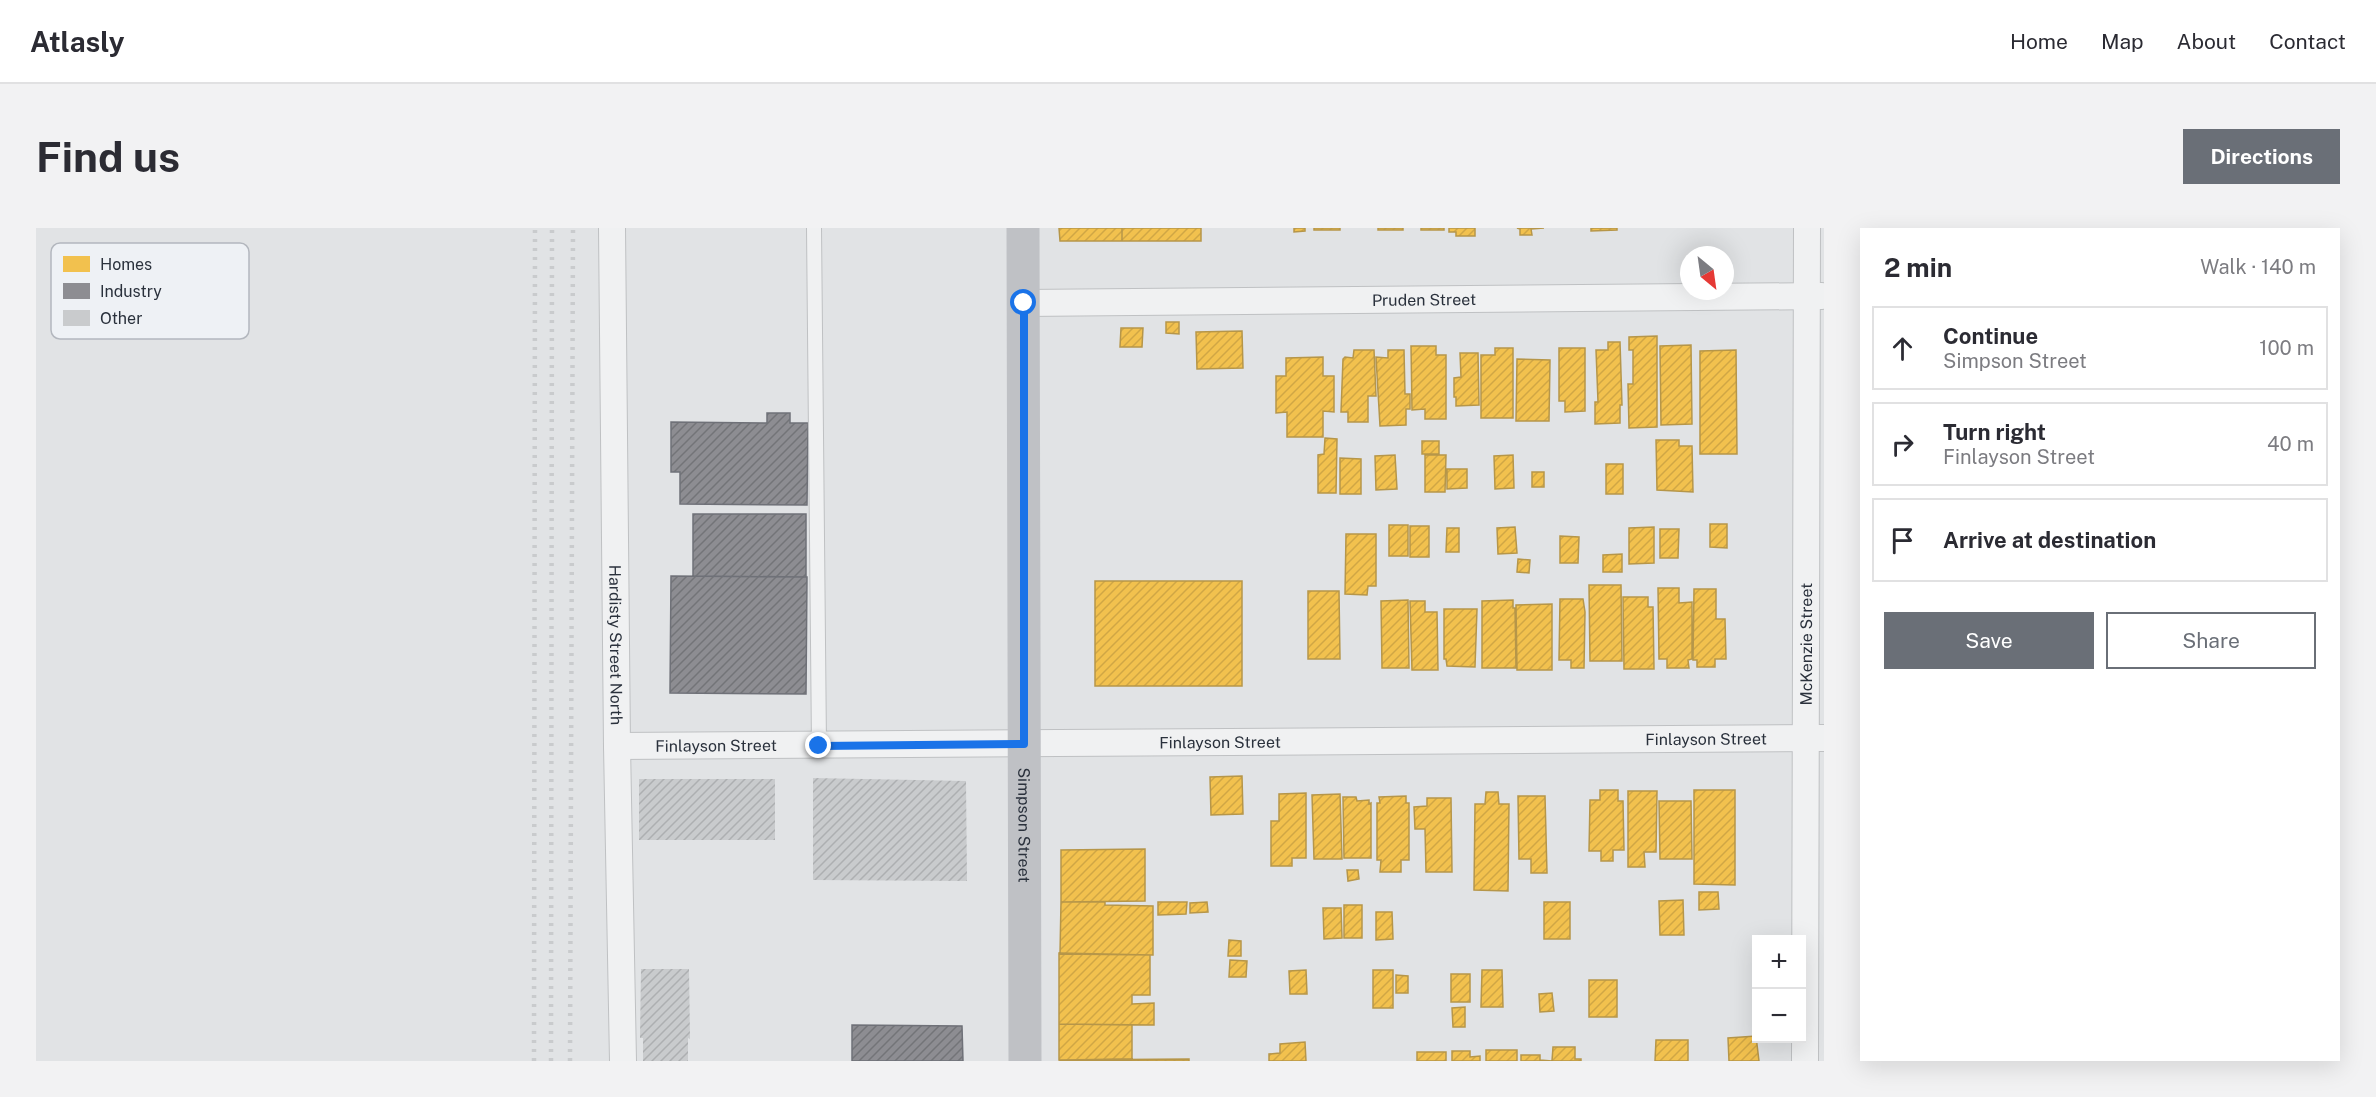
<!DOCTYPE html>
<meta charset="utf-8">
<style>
:root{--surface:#fff;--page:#f2f2f3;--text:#2b2b33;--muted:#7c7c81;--line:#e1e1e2;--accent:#6a6f77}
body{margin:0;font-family:"Public Sans",sans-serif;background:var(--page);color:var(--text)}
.controls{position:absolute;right:18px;bottom:18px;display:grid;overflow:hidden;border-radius:0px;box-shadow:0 6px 24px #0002}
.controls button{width:54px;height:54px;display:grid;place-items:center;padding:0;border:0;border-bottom:2px solid var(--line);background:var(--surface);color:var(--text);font:30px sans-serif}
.compass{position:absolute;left:1644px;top:18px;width:54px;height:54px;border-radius:50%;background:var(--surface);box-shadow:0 6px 24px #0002;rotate:151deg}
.stop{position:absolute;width:18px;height:18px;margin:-14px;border:4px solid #1a73e8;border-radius:50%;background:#fff}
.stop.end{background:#1a73e8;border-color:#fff;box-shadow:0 2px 6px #0008}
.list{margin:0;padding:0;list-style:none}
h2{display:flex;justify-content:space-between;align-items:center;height:78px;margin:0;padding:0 24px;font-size:26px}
h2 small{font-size:20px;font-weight:400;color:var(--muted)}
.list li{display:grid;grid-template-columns:39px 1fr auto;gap:18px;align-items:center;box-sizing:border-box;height:84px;margin:0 12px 12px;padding:0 12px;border:2px solid var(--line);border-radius:0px}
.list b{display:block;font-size:22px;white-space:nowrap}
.list p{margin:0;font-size:20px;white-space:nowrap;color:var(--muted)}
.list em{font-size:20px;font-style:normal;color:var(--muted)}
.actions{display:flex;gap:12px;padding:18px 24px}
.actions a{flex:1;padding:14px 0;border:2px solid var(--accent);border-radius:0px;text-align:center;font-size:21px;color:var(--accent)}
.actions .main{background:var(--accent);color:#fff}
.icon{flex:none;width:33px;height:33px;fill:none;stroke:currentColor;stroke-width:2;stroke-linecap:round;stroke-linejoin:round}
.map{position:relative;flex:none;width:1788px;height:833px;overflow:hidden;border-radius:0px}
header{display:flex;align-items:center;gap:36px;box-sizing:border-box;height:84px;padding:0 30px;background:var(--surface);border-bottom:2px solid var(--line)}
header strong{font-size:28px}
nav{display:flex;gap:33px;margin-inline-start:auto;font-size:21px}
.intro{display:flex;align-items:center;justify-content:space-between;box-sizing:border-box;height:144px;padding:0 36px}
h1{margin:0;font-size:42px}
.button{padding:15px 27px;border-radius:0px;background:var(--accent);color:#fff;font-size:21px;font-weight:700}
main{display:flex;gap:36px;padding:0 36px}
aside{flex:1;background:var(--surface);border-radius:0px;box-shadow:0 6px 24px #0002}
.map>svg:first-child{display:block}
.homes{fill:url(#homes-hatch);stroke:#b69649;stroke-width:1.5}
.industry{fill:url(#industry-hatch);stroke:#6f7178;stroke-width:1.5}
.building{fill:url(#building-hatch)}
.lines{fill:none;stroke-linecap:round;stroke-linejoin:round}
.lane-casing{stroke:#bfc1c3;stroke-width:16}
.street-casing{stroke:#bfc1c3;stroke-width:28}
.lane{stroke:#f0f1f2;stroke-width:14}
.street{stroke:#f0f1f2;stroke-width:26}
.secondary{stroke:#bfc1c5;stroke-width:33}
.rail{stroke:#c9cbcd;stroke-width:4.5;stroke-dasharray:3 6;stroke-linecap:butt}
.route{stroke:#1a73e8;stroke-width:8}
.labels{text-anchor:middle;stroke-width:6;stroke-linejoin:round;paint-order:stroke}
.street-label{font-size:16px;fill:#2a313c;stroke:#eef1f5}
.key{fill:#eef1f5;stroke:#b3b7be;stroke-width:1.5}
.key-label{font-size:16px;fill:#2a313c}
</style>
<header>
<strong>Atlasly</strong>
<nav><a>Home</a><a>Map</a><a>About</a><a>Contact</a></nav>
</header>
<div class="intro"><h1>Find us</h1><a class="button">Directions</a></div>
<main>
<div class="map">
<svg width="1788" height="833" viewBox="0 0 1788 833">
<defs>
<pattern id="homes-hatch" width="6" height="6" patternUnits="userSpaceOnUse" patternTransform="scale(1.5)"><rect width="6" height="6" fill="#f2c14e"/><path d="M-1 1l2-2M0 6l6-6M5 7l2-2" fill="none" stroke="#d0a645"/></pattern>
<pattern id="industry-hatch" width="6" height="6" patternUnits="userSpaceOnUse" patternTransform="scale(1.5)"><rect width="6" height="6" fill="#8d8d92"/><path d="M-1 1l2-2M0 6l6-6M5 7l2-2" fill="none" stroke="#737478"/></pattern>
<pattern id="building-hatch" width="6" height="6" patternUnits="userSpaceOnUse" patternTransform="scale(1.5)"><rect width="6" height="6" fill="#c9cbcd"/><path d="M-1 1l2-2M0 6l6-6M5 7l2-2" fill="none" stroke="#adafb1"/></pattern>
</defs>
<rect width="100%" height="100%" fill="#e1e3e5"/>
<path class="homes" d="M1023,0H1086V13H1024Z
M1086,0H1165V13H1086Z
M1258,0H1269V3L1258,4Z
M1278,0H1304V2H1278Z
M1342,0H1367V2H1342Z
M1385,0H1408V2H1385Z
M1413,0H1439V8H1420V4H1413Z
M1481,0H1508L1495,1L1496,7H1484V1Z
M1555,0H1581V2L1555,3Z
M1130,94H1143V106L1130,105Z
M1085,100H1107L1106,119H1084Z
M1206,103L1207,140L1161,141L1160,104Z
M1621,108V199L1593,200L1592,156H1597V122H1593V109Z
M1572,114H1584L1586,177H1584V195L1559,196V174H1562L1560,122H1572Z
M1655,117L1656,196L1625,197L1624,118Z
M1375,118H1400V127H1410V191H1389V181L1376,182Z
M1459,120H1477V190H1445V127H1459Z
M1523,120H1549V183L1529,184V173H1523Z
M1318,122H1338L1340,168H1332V194H1312V184H1305L1307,131L1309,129L1317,130Z
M1352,122H1368L1369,166H1374V181H1370V197L1344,198L1340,129L1352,130Z
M1700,122L1701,226H1664V123Z
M1424,125H1442L1443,177L1420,178V169H1418V150L1425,149Z
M1287,129V148H1298V184L1287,183V209H1251V184L1240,185V148H1250V130Z
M1481,131L1514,132L1513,193H1480Z
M1289,210L1301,211L1300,265H1282V227L1288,226Z
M1620,212H1643V218H1656L1657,264L1621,262Z
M1386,213H1403V226H1386Z
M1359,227L1361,261L1340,262L1339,228Z
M1389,227H1410L1409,264H1389Z
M1477,227L1478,260L1459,261L1458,228Z
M1304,230L1325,231V266H1304Z
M1570,236H1587V266H1570Z
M1411,241H1431V260L1411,261Z
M1496,244H1508V259H1496Z
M1674,296H1691V320L1674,319Z
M1353,297H1372V328H1353Z
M1374,298H1393V329H1374Z
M1479,299L1481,325L1462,326L1461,300Z
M1618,299V335L1593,336V300Z
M1411,300H1423V324H1410Z
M1624,301H1643L1642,330H1624Z
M1310,306H1340V358H1332L1331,367L1309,366Z
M1524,308L1543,309L1542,335H1524Z
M1586,326V344H1567V327Z
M1482,331L1494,332L1493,345L1481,344Z
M1059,353H1206V458H1059Z
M1553,357H1585L1586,433H1554Z
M1622,360H1643V375L1656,374V431L1652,432L1653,440H1631V431H1623Z
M1658,361H1680V391H1689L1690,431H1679V439H1661V432H1657Z
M1272,363H1303L1304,431H1272Z
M1587,369H1612V379H1617L1618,441H1588Z
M1524,371H1547L1549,384L1548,440H1535V432H1523Z
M1372,372L1373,440H1346L1345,373Z
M1477,372V380H1479L1480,440H1446V373Z
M1374,373H1389V384H1401L1402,442H1376Z
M1516,376V442H1481L1480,377Z
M1408,381H1441L1439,439L1411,438L1410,431H1408Z
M1206,548L1207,586L1175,587L1174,549Z
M1564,562H1582V573H1587L1588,622H1577V633H1565V623H1553L1554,572H1564Z
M1658,562H1699V657L1658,656Z
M1592,563H1621L1620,624H1608L1609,639H1592Z
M1450,564H1462L1463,576H1473L1472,663L1438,662L1439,576H1449Z
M1270,565V630H1256V638H1235V593H1243V566Z
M1304,566L1306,631H1278L1276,567Z
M1370,568V575H1373V632H1365V644H1344L1345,632H1341V575H1344L1343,569Z
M1482,568H1509L1511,645H1495V631H1483Z
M1307,569H1320L1321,573L1333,572V576L1335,575V630H1308Z
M1391,570H1415L1416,644H1390L1389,601H1379L1378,579L1391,578Z
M1623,573H1655L1656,631H1624Z
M1109,621V673L1025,674V622Z
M1311,642H1322L1323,651L1312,653Z
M1663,664H1682L1683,681L1663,682Z
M1647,672L1648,707H1624L1623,673Z
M1025,674H1069V677L1117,678V727L1024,726Z
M1122,674H1151L1150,686L1122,687Z
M1171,674L1172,684L1154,685V675Z
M1508,674H1534V711H1508Z
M1308,677H1326V710H1308Z
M1287,680H1305L1306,710L1288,711Z
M1340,684H1356L1357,711L1340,712Z
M1193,712L1205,713V728H1192Z
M1023,725L1114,727V767H1096V776L1118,775V797L1023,796Z
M1194,732L1211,733L1210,749H1193Z
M1270,742L1271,766H1254L1253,743Z
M1337,742H1357V780H1337Z
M1446,742H1466L1467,779H1445Z
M1415,746H1434V774H1415Z
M1360,747L1372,748V765H1360Z
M1553,752H1581V789H1553Z
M1516,765L1518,783L1504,784L1503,766Z
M1429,779V799H1417L1416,780Z
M1023,796L1096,797V831L1023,832Z
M1720,808L1723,833H1693L1692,810Z
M1620,812H1652V833H1619Z
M1269,814L1270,833H1233V826L1244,825V816Z
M1517,819H1539V831H1545V833H1516Z
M1450,822H1481V833H1450Z
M1416,823H1434V829L1444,828V833H1416Z
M1381,824H1410V833H1381Z
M1485,827H1504V832L1516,833H1485Z
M1153,831V833H1024V832Z"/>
<path class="industry" d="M731,185H754V195H772L771,277L644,276V244H635V194L731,195Z
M657,286H770V349L657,348Z
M635,348L771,349L770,466L634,465Z
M816,797L926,798L927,833H816Z"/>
<path class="building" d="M777,550L930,553L931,653L777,652Z
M603,551H739V612H603Z
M605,741H653L654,811L652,810V833H607V810H604Z"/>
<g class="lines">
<g class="lane-casing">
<path id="lane" d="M778,0L783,517"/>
</g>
<g class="street-casing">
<g id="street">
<path id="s1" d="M576,0L581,518L587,833"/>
<path id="s2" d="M988,75L1786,68"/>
<path id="s3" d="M581,518L1788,510"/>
<path id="s4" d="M1769,833L1771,0"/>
</g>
</g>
<use href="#lane" class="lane"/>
<use href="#street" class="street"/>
<path class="secondary" id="s5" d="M987,0L989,833"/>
<path class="rail" d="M498,833L499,0
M515,833L516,0
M534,833L537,0"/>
</g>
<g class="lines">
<path class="route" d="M783,518L988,516V75"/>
</g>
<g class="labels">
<g class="street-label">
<text dy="6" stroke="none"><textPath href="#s2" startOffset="400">Pruden Street</textPath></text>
<text dy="6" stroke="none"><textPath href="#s4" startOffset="417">McKenzie Street</textPath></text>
<text dy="6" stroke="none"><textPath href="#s1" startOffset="417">Hardisty Street North</textPath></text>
<text dy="6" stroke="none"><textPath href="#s3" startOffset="1089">Finlayson Street</textPath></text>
<text dy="6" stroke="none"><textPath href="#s3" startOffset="603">Finlayson Street</textPath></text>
<text dy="6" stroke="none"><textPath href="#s3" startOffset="99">Finlayson Street</textPath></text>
<text dy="6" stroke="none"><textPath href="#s5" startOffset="597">Simpson Street</textPath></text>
</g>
</g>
<rect x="15" y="15" width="198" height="96" rx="9" class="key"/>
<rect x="27" y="28" width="27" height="16" fill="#f2c14e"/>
<rect x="27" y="55" width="27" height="16" fill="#8d8d92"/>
<rect x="27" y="82" width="27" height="16" fill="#c9cbcd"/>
<g class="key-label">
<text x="64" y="42">Homes</text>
<text x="64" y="69">Industry</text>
<text x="64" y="96">Other</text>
</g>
</svg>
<div class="controls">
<button>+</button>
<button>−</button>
</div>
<svg class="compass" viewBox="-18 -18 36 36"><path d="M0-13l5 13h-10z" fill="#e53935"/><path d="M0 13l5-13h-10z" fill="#7c7c81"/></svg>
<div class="stop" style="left:988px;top:75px"></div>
<div class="stop end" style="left:783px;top:518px"></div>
</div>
<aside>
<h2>2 min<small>Walk · 140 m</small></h2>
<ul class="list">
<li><svg class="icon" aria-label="ahead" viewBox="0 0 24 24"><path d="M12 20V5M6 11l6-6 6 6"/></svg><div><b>Continue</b><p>Simpson Street</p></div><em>100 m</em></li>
<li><svg class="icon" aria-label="right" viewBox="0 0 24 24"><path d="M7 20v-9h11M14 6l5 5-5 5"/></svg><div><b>Turn right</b><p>Finlayson Street</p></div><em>40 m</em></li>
<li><svg class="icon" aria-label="arrive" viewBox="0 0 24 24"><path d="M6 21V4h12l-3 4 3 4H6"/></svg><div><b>Arrive at destination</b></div></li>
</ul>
<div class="actions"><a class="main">Save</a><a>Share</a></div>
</aside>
</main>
